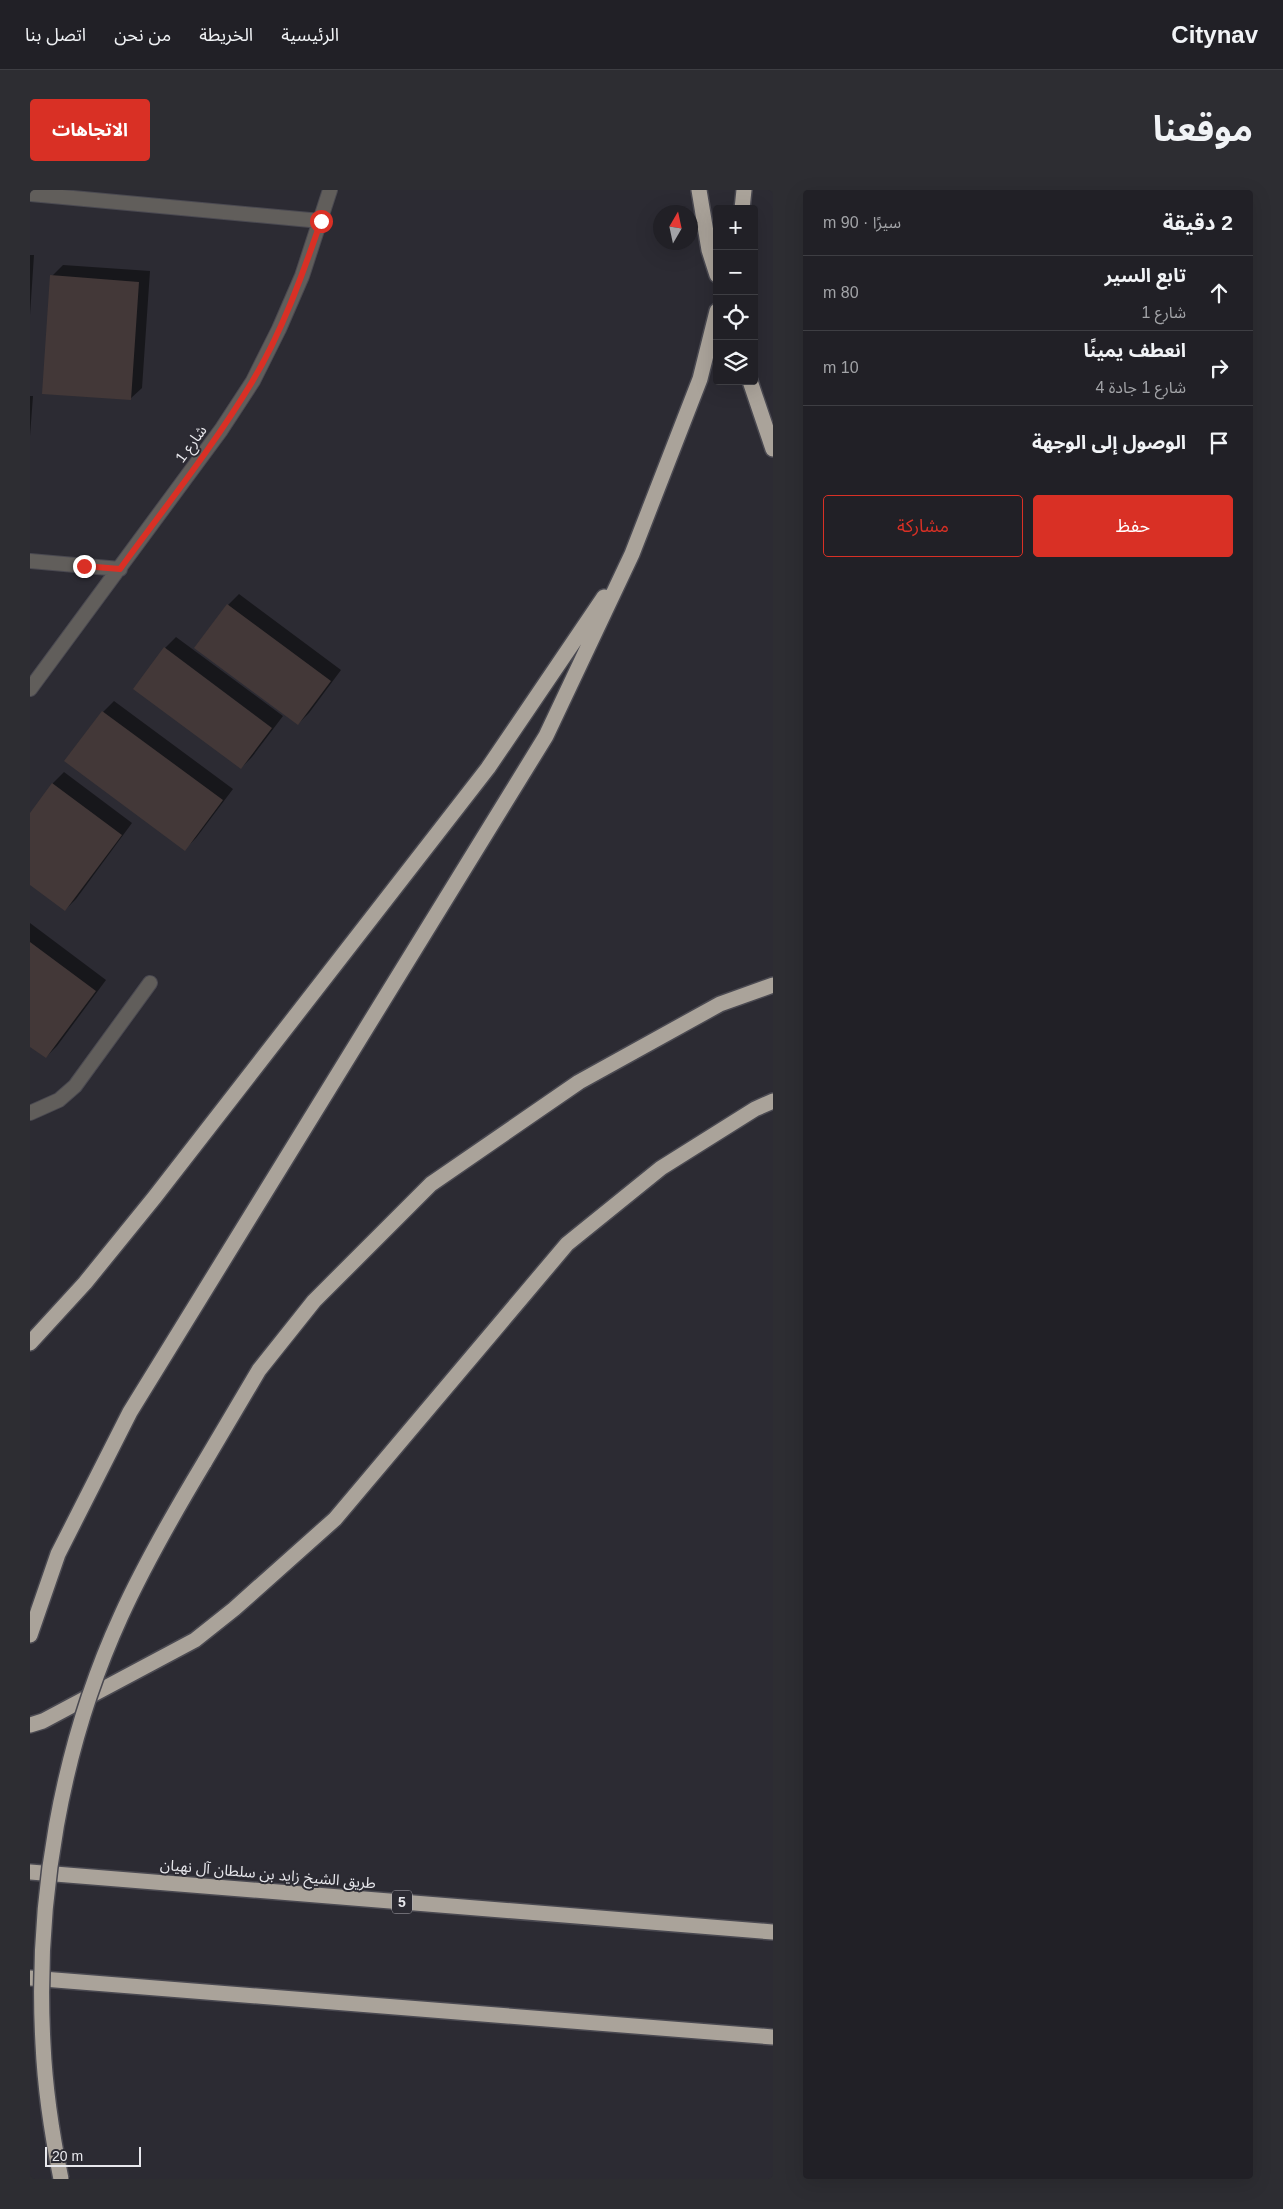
<!DOCTYPE html>
<html lang="ar">
<meta charset="utf-8">
<style>
:root{--surface:#212026;--page:#2d2d32;--text:#f1f3f6;--muted:#a2a3a7;--line:#3e3e43;--accent:#d93025}
body{margin:0;font-family:Helvetica,"Noto Sans Arabic",sans-serif;background:var(--page);color:var(--text);direction:rtl}
.controls{position:absolute;right:15px;top:15px;display:grid;overflow:hidden;border-radius:5px;box-shadow:0 5px 20px #0002}
.controls button{width:45px;height:45px;display:grid;place-items:center;padding:0;border:0;border-bottom:1px solid var(--line);background:var(--surface);color:var(--text);font:25px sans-serif}
.compass{position:absolute;left:623px;top:15px;width:45px;height:45px;border-radius:50%;background:var(--surface);box-shadow:0 5px 20px #0002;rotate:9deg}
.scale{position:absolute;left:15px;bottom:12px;width:96px;box-sizing:border-box;padding-left:5px;border:2px solid #e8e8ed;border-top:0;font-size:14px;line-height:18px;white-space:nowrap;color:#e8e8ed;-webkit-text-stroke:4px #2c2b33;paint-order:stroke}
.stop{position:absolute;width:15px;height:15px;margin:-11px;border:4px solid #d93025;border-radius:50%;background:#fff}
.stop.end{background:#d93025;border-color:#fff;box-shadow:0 1px 5px #0008}
.list{margin:0;padding:0;list-style:none}
h2{display:flex;justify-content:space-between;align-items:center;height:65px;margin:0;padding:0 20px;font-size:21px}
h2 small{font-size:16px;font-weight:400;color:var(--muted)}
.list li{display:grid;grid-template-columns:32px 1fr auto;gap:15px;align-items:center;box-sizing:border-box;height:75px;padding:0 20px;border-top:1px solid var(--line)}
.list b{display:block;font-size:19px;white-space:nowrap}
.list p{margin:0;font-size:16px;white-space:nowrap;color:var(--muted)}
.list em{font-size:16px;font-style:normal;color:var(--muted)}
.actions{display:flex;gap:10px;padding:15px 20px}
.actions a{flex:1;padding:11px 0;border:1px solid var(--accent);border-radius:5px;text-align:center;font-size:18px;color:var(--accent)}
.actions .main{background:var(--accent);color:#fff}
.icon{flex:none;width:28px;height:28px;fill:none;stroke:currentColor;stroke-width:2;stroke-linecap:round;stroke-linejoin:round}
.map{position:relative;flex:none;width:743px;height:1989px;overflow:hidden;direction:ltr;border-radius:5px}
header{display:flex;align-items:center;gap:30px;box-sizing:border-box;height:70px;padding:0 25px;background:var(--surface);border-bottom:1px solid var(--line)}
header strong{font-size:24px}
nav{display:flex;gap:28px;margin-inline-start:auto;font-size:18px}
.intro{display:flex;align-items:center;justify-content:space-between;box-sizing:border-box;height:120px;padding:0 30px}
h1{margin:0;font-size:35px}
.button{padding:12px 22px;border-radius:5px;background:var(--accent);color:#fff;font-size:18px;font-weight:700}
main{display:flex;gap:30px;padding:0 30px}
aside{flex:1;background:var(--surface);border-radius:5px;box-shadow:0 5px 20px #0002}
.map>svg:first-child{display:block}
.shadow{fill:#0007}
.building{fill:#433838}
.lines{fill:none;stroke-linecap:round;stroke-linejoin:round}
.service-casing{stroke:#4a4951;stroke-width:16}
.minor-casing{stroke:#4a4951;stroke-width:16}
.motorway-casing{stroke:#4a4951;stroke-width:18}
.service{stroke:#615e5b;stroke-width:14}
.minor{stroke:#615e5b;stroke-width:14}
.motorway{stroke:#aaa39a;stroke-width:15}
.motorway-bridge-casing{stroke:#4a4951;stroke-width:18;stroke-linecap:butt}
.motorway-bridge{stroke:#aaa39a;stroke-width:15}
.route{stroke:#d93025;stroke-width:6}
.labels{text-anchor:middle;stroke-width:4;stroke-linejoin:round;paint-order:stroke}
.shield{fill:#2c2b33;stroke:#b0afb5;stroke-width:1}
.shield-label{font-size:14px;font-weight:bold;fill:#e8e8ed}
.street-label{font-size:15px;fill:#e8e8ed;stroke:#2c2b33}
</style>
<header>
<strong>Citynav</strong>
<nav><a>الرئيسية</a><a>الخريطة</a><a>من نحن</a><a>اتصل بنا</a></nav>
</header>
<div class="intro"><h1>موقعنا</h1><a class="button">الاتجاهات</a></div>
<main>
<aside>
<h2>2 دقيقة<small>سيرًا · 90 m</small></h2>
<ul class="list">
<li><svg class="icon" aria-label="ahead" viewBox="0 0 24 24"><path d="M12 20V5M6 11l6-6 6 6"/></svg><div><b>تابع السير</b><p>شارع 1</p></div><em>80 m</em></li>
<li><svg class="icon" aria-label="right" viewBox="0 0 24 24"><path d="M7 20v-9h11M14 6l5 5-5 5"/></svg><div><b>انعطف يمينًا</b><p>شارع 1 جادة 4</p></div><em>10 m</em></li>
<li><svg class="icon" aria-label="arrive" viewBox="0 0 24 24"><path d="M6 21V4h12l-3 4 3 4H6"/></svg><div><b>الوصول إلى الوجهة</b></div></li>
</ul>
<div class="actions"><a class="main">حفظ</a><a>مشاركة</a></div>
</aside>
<div class="map">
<svg width="743" height="1989" viewBox="0 0 743 1989">
<rect width="100%" height="100%" fill="#2c2b33"/>
<path class="shadow" d="M0,65H4L0,125Z
M33,75L120,81L112,198L100,209L22,86Z
M0,206H3L0,246Z
M209,404L311,480L279,523L268,534L198,415Z
M146,447L253,526L222,567L211,578L135,458Z
M84,511L203,599L166,648L155,659L73,522Z
M34,582L102,633L46,709L35,720L0,693V625L23,593Z
M0,733L76,790L27,856L16,867L0,855Z"/>
<path class="building" d="M20,85L109,92L101,210L12,204Z
M197,414L301,491L268,535L164,458Z
M134,457L242,538L211,579L103,499Z
M72,521L193,610L155,661L34,571Z
M22,593L92,645L35,721L0,695V623Z
M0,752L66,801L16,868L0,857Z"/>
<g class="lines">
<g class="service-casing">
<path id="service" d="M0,923L29,910L45,896L120,793"/>
</g>
<g class="minor-casing">
<path id="minor" d="M0,4L291,31
M0,371L90,379
M0,499L191,240L223,191L249,139L272,86L300,0"/>
</g>
<g class="motorway-casing">
<path id="motorway" d="M669,0L679,60L687,85
M712,19L714,0
M720,191L743,259
M0,1153L55,1093L124,1008L458,578L574,407
M174,1273L229,1180L284,1111L401,994L549,892L690,814L743,795
M0,1445L28,1364L100,1222L516,546L602,364L670,189L687,121
M0,1535L13,1531L165,1450L204,1419L305,1329L537,1054L631,978L725,919L743,911
M0,1682L743,1742
M0,1788L743,1847"/>
</g>
<use href="#service" class="service"/>
<use href="#minor" class="minor"/>
<use href="#motorway" class="motorway"/>
<g class="motorway-bridge-casing">
<path id="motorway-bridge" d="M31,1989C22,1945 15,1899 13,1854C5,1710 31,1557 91,1426C115,1373 144,1323 174,1273"/>
</g>
<use href="#motorway-bridge" class="motorway-bridge"/>
</g>
<g class="lines">
<path class="route" d="M54,376L90,379C135,317 183,257 222,192C252,142 272,86 291,31"/>
</g>
<g class="labels">
<rect class="shield" x="362" y="1700.5" width="20" height="23" rx="4"/>
<g class="shield-label">
<text x="372" y="1717">5</text>
</g>
<g class="street-label">
<text transform="translate(161 254) rotate(-54)" y="5">شارع 1</text>
<text transform="translate(238 1684) rotate(5)" y="5">طريق الشيخ زايد بن سلطان آل نهيان</text>
</g>
</g>
</svg>
<div class="controls">
<button>+</button>
<button>−</button>
<button><svg class="icon" aria-label="locate" viewBox="0 0 24 24"><circle cx="12" cy="12" r="6"/><path d="M12 2v4M12 18v4M2 12h4M18 12h4"/></svg></button>
<button><svg class="icon" aria-label="layers" viewBox="0 0 24 24"><path d="M12 4l9 5-9 5-9-5zM3 14l9 5 9-5"/></svg></button>
</div>
<svg class="compass" viewBox="-18 -18 36 36"><path d="M0-13l5 13h-10z" fill="#e53935"/><path d="M0 13l5-13h-10z" fill="#a2a3a7"/></svg>
<div class="scale">20 m</div>
<div class="stop" style="left:291px;top:31px"></div>
<div class="stop end" style="left:54px;top:376px"></div>
</div>
</main>
